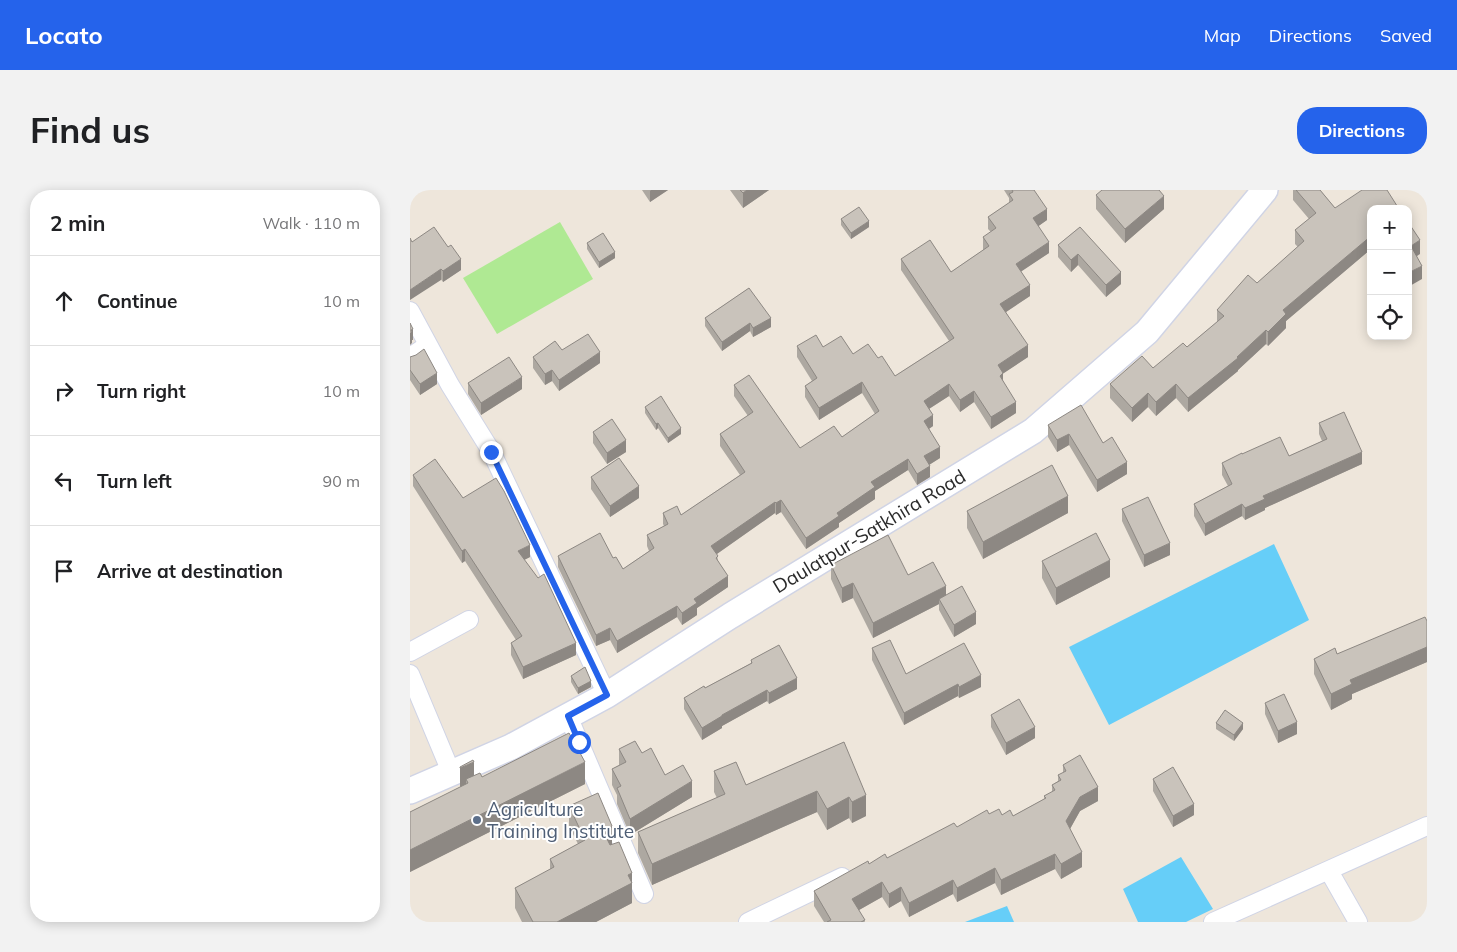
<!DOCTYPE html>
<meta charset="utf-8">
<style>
:root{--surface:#fff;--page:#f2f2f2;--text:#202124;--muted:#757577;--line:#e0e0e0;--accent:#2563eb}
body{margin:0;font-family:Mulish,sans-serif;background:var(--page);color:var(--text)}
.controls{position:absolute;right:15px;top:15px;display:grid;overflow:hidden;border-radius:10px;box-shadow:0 2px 12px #0003}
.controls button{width:45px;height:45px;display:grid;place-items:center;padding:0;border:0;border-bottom:1px solid var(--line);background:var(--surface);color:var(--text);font:25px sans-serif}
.stop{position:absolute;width:15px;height:15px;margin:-11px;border:4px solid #2563eb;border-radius:50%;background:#fff}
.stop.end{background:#2563eb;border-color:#fff;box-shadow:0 1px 5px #0008}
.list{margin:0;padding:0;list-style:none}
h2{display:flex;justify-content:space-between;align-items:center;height:65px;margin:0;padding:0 20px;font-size:21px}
h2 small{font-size:16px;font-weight:400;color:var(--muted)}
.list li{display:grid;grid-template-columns:32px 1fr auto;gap:15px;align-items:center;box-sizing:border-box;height:90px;padding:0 20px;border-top:1px solid var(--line)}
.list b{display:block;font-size:19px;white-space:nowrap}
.list em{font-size:16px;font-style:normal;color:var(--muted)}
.icon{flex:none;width:28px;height:28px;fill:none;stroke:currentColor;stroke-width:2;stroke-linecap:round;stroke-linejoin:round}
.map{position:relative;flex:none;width:1017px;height:732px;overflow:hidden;border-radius:20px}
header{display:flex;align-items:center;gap:30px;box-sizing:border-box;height:70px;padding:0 25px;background:var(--accent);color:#fff}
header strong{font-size:24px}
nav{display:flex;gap:28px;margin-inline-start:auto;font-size:18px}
.intro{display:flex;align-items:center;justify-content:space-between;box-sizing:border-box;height:120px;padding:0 30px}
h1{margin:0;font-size:35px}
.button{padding:12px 22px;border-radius:20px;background:var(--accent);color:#fff;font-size:18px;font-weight:700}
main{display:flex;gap:30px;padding:0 30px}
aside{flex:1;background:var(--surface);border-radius:20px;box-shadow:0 2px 12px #0003}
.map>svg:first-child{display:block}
.green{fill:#afe993}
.water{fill:#66cef8}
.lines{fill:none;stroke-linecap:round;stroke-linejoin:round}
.street-casing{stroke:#d0d4e5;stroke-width:20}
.secondary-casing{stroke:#d0d4e5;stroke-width:28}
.street{stroke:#fff;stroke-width:18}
.secondary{stroke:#fff;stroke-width:25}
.wall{fill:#ada8a1}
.shaded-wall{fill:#8d8883}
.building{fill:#c9c3bb;stroke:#8d8883}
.route{stroke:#2563eb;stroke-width:6}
.service-dot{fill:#5c6f8a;stroke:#fff;stroke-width:2}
.labels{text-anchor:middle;stroke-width:4;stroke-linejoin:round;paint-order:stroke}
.street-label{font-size:19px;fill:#2b2b2b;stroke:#fff}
.service-label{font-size:19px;fill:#4e5e75;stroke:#fff;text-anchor:start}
</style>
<header>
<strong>Locato</strong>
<nav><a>Map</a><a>Directions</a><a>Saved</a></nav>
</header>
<div class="intro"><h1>Find us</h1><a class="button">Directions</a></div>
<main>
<aside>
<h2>2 min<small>Walk · 110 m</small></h2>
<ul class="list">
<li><svg class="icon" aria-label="ahead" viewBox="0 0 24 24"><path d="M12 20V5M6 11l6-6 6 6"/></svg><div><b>Continue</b></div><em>10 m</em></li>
<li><svg class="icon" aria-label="right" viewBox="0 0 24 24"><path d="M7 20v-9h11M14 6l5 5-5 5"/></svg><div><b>Turn right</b></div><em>10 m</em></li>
<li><svg class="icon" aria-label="left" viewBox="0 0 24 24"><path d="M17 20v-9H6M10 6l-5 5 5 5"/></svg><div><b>Turn left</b></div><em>90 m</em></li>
<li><svg class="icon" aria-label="arrive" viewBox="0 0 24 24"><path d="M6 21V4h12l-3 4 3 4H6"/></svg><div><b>Arrive at destination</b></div></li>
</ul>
</aside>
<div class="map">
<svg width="1017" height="732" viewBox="0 0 1017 732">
<rect width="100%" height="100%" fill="#eee6db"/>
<path class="green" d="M150,32L183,89L87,144L53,88Z"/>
<path class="water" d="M864,354L899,430L699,535L659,457Z
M771,667L803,719L776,732H728L713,699Z
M597,716L604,732H555Z"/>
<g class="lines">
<g class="street-casing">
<path id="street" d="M0,121L40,195L81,261L197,505
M0,167L18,155
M0,462L59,430
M0,484L41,582
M158,526L234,704
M919,681L948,732
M338,732L432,687
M803,732L1017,636"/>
</g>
<g class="secondary-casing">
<path id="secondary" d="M0,601L101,557L197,505L320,426L623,241L737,142L855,0"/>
</g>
<use href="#street" class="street"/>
<use href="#secondary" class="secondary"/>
</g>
<path class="wall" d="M232,0H258L240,12Z
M320,0H359L333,18Z
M594,0H624L637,30L628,36L639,63L611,81L620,106L596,122L618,167L593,183V191L606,223L581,239L564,212L550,222L539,206L519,219L523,236L519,239L530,268L519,275L520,287L507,295L498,280L465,301V309L429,333V337L396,359L371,322L366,325L365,323L307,364L308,371L318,397L287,418V425L272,435L267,427L207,463L200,450L186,456L148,377V366L203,368L213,379L239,361L237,356V345L254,336L253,334V323L271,325L330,285L310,256V244L338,226L324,206V195L390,258L432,247L465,224L452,203L409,230L395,207V196L402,191L387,167V156L413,157L443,164L468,168L485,186L539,151L491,80V69L541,82L573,60V47L581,42L578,39V27L599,13V8Z
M883,0H910L925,18L961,19V59L876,131V138L858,156L856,154L828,180V181L778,222L766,208L746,226L738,217L722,232L700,208V194L743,178L777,157L807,132V120L847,93L888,57L885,54V40L899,29L883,10Z
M686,5L754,19L715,53L686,19Z
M431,29L459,37L441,49L431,35Z
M670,37L711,94L696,107L668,75L661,82L648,67V55Z
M2,52L38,57L51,80L33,92Z
M177,53L205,68L189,78L177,59Z
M339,98L361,137L343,147L340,141L312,161L295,136V128Z
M152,160L190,173L149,201L142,191L135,195L123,178V167Z
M0,167L27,194L10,205L0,190Z
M58,193L112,199L71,225L58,204Z
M235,217L271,244L258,253L248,238L246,240L235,223Z
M909,233L952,274L855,318V320L835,330L832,326L795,346L784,326V314L818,296L812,285V273L832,264L879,266L912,251L909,244Z
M638,235L693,253L717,284L687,302L659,255L647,262L638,247Z
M183,242L216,262L197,274L183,253Z
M3,285L53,308L120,367L114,370L166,465L113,489L101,465V453L106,450L55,371L52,373L3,296Z
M181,287L229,308L200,327L181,299Z
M712,319L760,365L734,377L712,331Z
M557,321L658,323L573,369L557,338Z
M632,371L700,387L646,415L632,388Z
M421,375L498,385L536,405L566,434L544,447L529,420V414L463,448L443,408L432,413L421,389Z
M1017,431V472L942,504V509L921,520L904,484V469L927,464Z
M462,458L496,484L571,497L549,508L548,506L494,535L462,470Z
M341,470L387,499L359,514L357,511L312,536V538L292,550L274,519V508L295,498L341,473Z
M161,486L181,497L168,504L161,492Z
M855,513L887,544L868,553L855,524Z
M581,525L625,548L596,565L581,537Z
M806,533L833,539L824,551L806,539Z
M434,552L456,626L442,633L439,628L417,640L407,622L242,695L228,663V642L307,608L304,602V581L336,595Z
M209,559L232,563L255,585L282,607L220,645L207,614V605L202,595V579L209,575Z
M653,575L688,611L670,621L660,639L672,677L651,689L645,679L591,705L585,693L547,712L543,704L499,727L491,711L479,718L472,707L449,720L455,732H414L404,716V701L459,674L477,668L579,624L603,626L634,609V606L642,602V595L648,591V585L653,583Z
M50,577L64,585L72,587L175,594L0,682V622L50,598Z
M743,589L784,625L763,637L743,601Z
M159,616L202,655L222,683V713L186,732H112L105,718V698L140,680V669L168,654L159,636Z"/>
<path class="shaded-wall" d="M241,0H258L240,12V1Z
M337,0H359L333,18V3Z
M754,6V19L715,53V39Z
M637,19V30L623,40V28Z
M459,31V37L441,49V43Z
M961,46V59L876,131V138L858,156V142L873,120Z
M1010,50V64L1001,70V56Z
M639,52V63L606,85V74Z
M205,62V68L189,78V72Z
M668,64V75L661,82V70Z
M51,69V80L33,92V81Z
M1012,76V89L998,97V83Z
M31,79V90L0,110V100Z
M711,82V94L696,107V95Z
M620,95V106L590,126V114Z
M361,128V137L343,147V138Z
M340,133V141L312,161V152Z
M3,139V150H2V153L0,155V144L1,140Z
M856,140V154L828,180V181L778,222V208L827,167Z
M618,155V167L588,187V175Z
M190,162V173L149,201V190Z
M142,180V191L135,195V184Z
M27,183V194L10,205V194Z
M593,183V195L590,186Z
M112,187V199L71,225V213Z
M452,192V203L409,230V218Z
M539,194V206L514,222V211Z
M766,194V208L746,226V212Z
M564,201V212L550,222V210Z
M738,203V217L722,232V218Z
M606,212V223L581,239V227Z
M523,225V236L514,242V231Z
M248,233V238L246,240V234Z
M271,238V244L258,253V248Z
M659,244V255L647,262V250Z
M216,250V262L197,274V263Z
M530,257V268L514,278V266Z
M952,262V274L855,318V320L835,330V318L853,306Z
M498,269V280L465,301V309L429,333V337L396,359V348L427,323L461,292Z
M717,272V284L687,302V290Z
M520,276V287L507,295V284Z
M229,296V308L200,327V316Z
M658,306V323L573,369V352Z
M371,310V322L366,325V313Z
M365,312V323L301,368V356Z
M832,314V326L795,346V334Z
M760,353V365L734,377V365Z
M120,355V367L108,373V361Z
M55,359V371L52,373V361Z
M700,370V387L646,415V398Z
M318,386V397L287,418V425L272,435V423L284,409Z
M443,393V408L432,413V398Z
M536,396V410L529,409V414L463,448V433Z
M267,416V427L207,463V451Z
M566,422V434L544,447V435Z
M200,438V450L186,456V445Z
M166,453V465L113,489V477Z
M1017,457V472L942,504V509L921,520V504L940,490Z
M571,485V497L549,508V497Z
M387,488V499L359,514V503Z
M181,491V497L168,504V498Z
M548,494V506L494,535V523Z
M357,500V511L312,536V538L292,550V538L312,525Z
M887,532V544L868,553V541Z
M833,533V539L824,551V545Z
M625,537V548L596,565V553Z
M64,572V594L58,593L56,589V597L50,600V578Z
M175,572V594L0,682V660Z
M282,591V607L220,645V629Z
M688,597V611L670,621L656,646V631L670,607Z
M407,601V622L242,695V674Z
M456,605V626L442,633V612Z
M439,607V628L417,640V619Z
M784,614V625L763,637V626Z
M202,636V656L193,661V641Z
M672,662V677L651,689V674Z
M645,664V679L591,705V690Z
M585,678V693L547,712V698Z
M222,683V713L186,732H147L218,685Z
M543,690V704L499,727V713Z
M472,692V707L442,724V709Z
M491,697V711L479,718V704Z"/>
<path class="building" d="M330,0H337L333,3Z
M602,0H624L637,19L623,28L639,52L606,74L620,95L590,114L618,155L588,175L593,183L590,186L606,212L581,227L564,201L550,210L539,194L514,211L523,225L514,231L530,257L514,266L520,276L507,284L498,269L461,292L465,297L427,323L429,326L396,348L371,310L366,313L365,312L301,356L308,366L306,368L318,386L284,409L287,413L272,423L267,416L207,451L200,438L186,445L148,366L190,343L203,368L206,367L213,379L244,358L237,345L258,334L253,323L267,316L271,325L335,282L310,244L343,222L324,195L339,185L390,258L424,236L432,247L469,221L452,192L409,218L395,196L407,188L387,156L406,145L413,157L431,146L443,164L458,154L468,168L472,166L485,186L544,148L491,69L520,50L541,82L579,56L573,47L586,38L578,27L603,10L599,4L603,2Z
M692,0H749L754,6L715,39L686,5Z
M886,0H910L925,18L952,0H977L989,19H961V46L873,120L876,124L858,142L856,140L827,167L828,168L778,208L766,194L746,212L738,203L722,218L700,194L732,166L743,178L773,153L777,157L814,126L807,120L838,85L847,93L894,51L885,40L906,23Z
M449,17L459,31L441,43L431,29Z
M998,32L1010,50L1001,56L1012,76L998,83Z
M24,37L38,57L41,55L51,69L33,81L31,79L0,100V48L2,52Z
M670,37L711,82L696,95L668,64L661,70L648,55Z
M193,43L205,62L189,72L177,53Z
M339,98L361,128L343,138L340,133L312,152L295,128Z
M0,133L3,139L1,140L2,142L0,144Z
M178,144L190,162L149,190L142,180L135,184L123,167L145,151L152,160Z
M14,159L27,183L10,194L0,180V167L6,165Z
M99,167L112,187L71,213L58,193Z
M251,206L271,238L258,248L248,233L246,234L235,217Z
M671,215L693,253L702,247L717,272L687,290L659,244L647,250L638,235Z
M934,222L952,262L853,306L855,309L835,318L832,314L795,334L784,314L822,294L812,273L832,263V264L870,247L879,266L917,249L909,233Z
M202,229L216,250L197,263L183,242Z
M209,268L229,296L200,316L181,287Z
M25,269L53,308L86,288L94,301L120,355L108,361L128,388L134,384L166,453L113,477L101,453L112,446L55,359L52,361L3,285Z
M642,275L658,306L573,352L557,321Z
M738,307L760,353L734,365L712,319Z
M686,343L700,370L646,398L632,371Z
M478,345L498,385L523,372L536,396L463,433L443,393L432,398L421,375Z
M552,396L566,422L544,435L529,409Z
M1015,427L1017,431V457L940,490L942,494L921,504L904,469L925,458L927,464Z
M480,450L496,484L554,453L571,485L549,497L548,494L494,523L462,458Z
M369,455L387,488L359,503L357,500L312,525V526L292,538L274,508L294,496L295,498L342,473L341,470Z
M175,477L181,491L168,498L161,486Z
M874,504L887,532L868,541L855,513Z
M609,509L625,537L596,553L581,525Z
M815,520L833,533L824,545L806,533Z
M159,543L175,572L0,660V622L58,593L56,589L70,583L72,587Z
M225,551L232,563L241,558L255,585L273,575L282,591L220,629L207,598L211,596L202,579L216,572L209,559Z
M434,552L456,605L442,612L439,607L417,619L407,601L242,674L228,642L315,604L304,581L326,572L336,595Z
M670,565L688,597L670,607L656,631L672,662L651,674L645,664L591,690L585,678L547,698L543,690L499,713L491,697L479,704L472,692L442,709L455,730L451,732H417L421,730L404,701L458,671L459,674L475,664L477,668L544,633L547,637L577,620L579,624L589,619L592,625L600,620L603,626L636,608L634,606L645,600L642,595L651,590L648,585L656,581L653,575Z
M63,570L64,572L50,578V577Z
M763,577L784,614L763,626L743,589Z
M188,603L202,636L193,641L200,655L209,652L222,683L218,685L222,693L147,732H123L105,698L144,677L140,669L175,650L159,616Z"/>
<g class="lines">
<path class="route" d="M81,262L197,505L158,526L169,552"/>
</g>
<circle class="service-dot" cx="67" cy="630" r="5"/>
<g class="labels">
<g class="street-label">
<text transform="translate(459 341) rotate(-31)" y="7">Daulatpur-Satkhira Road</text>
</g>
<g class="service-label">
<text x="77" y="626">Agriculture<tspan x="77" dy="22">Training Institute</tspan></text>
</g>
</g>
</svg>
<div class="controls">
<button>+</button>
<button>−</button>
<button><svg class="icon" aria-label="locate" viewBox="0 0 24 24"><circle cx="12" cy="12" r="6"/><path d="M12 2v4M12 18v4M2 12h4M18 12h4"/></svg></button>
</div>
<div class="stop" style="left:169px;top:552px"></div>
<div class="stop end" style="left:81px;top:262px"></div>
</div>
</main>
